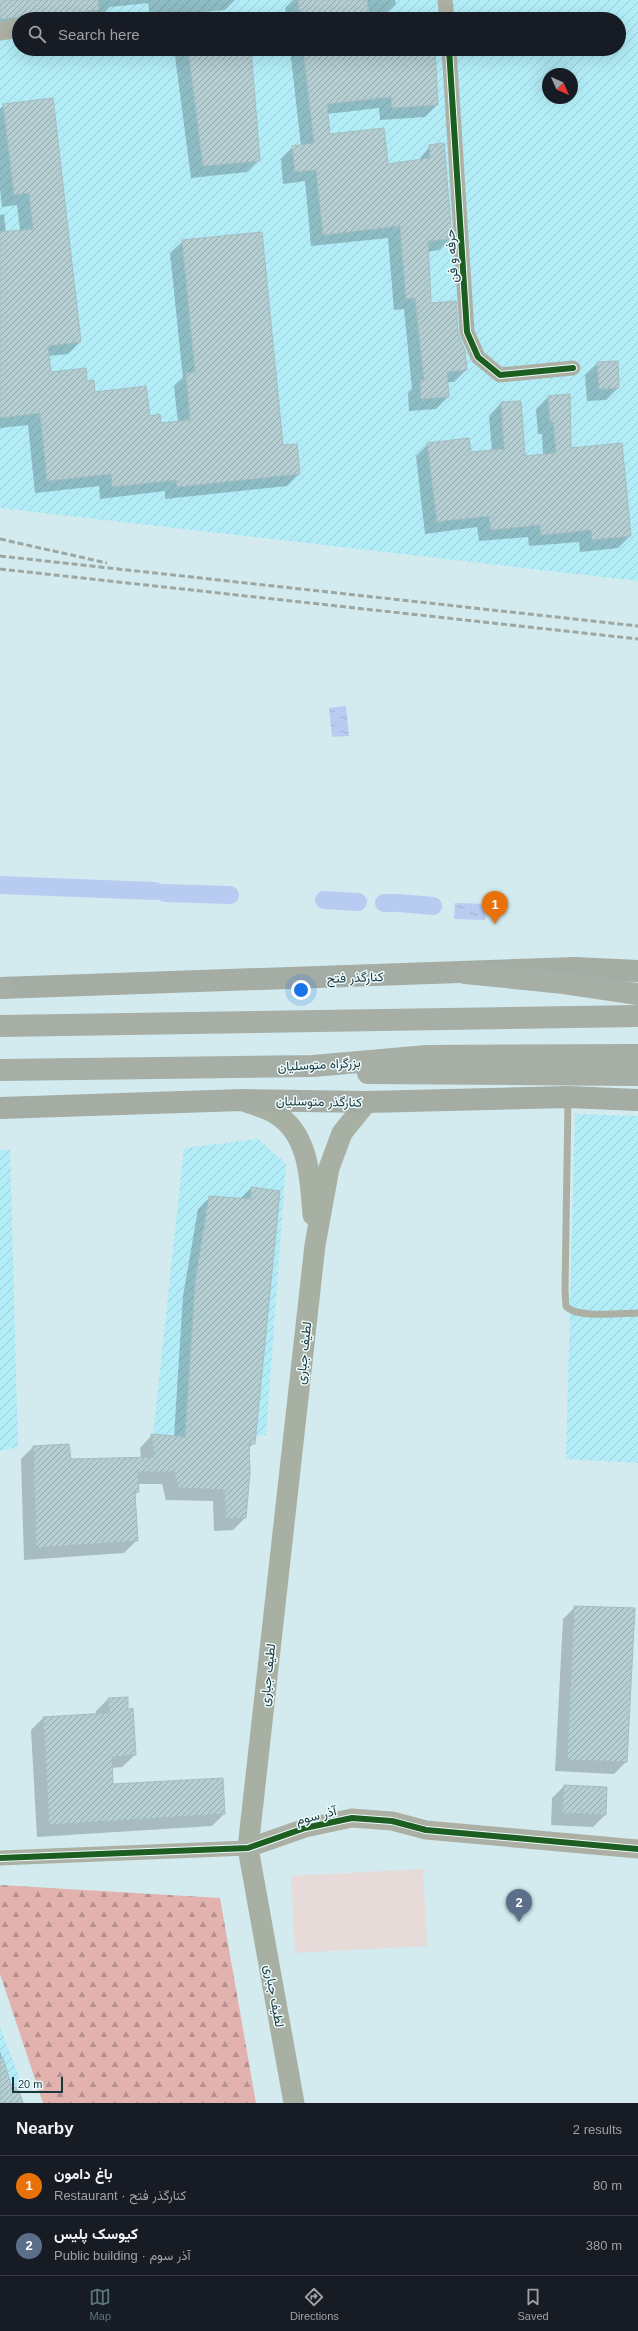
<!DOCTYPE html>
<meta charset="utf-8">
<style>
:root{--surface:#171b24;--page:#242831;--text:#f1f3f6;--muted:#9ea1a6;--line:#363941;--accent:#59767b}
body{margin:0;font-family:Arial,Vazirmatn,sans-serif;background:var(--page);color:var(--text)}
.compass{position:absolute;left:542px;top:68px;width:36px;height:36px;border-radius:50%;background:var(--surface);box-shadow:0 4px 16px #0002;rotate:135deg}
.scale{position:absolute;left:12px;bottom:10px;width:51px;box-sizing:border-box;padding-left:4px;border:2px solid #18373c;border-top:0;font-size:11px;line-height:14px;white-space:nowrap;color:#18373c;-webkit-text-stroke:3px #ecfafc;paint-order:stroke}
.you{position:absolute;left:301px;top:990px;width:14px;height:14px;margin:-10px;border:3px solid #fff;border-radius:50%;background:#1a73e8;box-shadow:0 0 0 6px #1a73e833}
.badge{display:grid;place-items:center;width:26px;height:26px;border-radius:50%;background:var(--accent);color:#fff;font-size:13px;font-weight:700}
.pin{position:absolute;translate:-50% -33px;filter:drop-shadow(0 1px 2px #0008)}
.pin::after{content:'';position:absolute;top:21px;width:14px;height:12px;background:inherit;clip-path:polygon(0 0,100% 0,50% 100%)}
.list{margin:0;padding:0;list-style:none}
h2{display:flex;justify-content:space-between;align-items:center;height:52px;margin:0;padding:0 16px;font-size:17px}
h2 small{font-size:13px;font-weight:400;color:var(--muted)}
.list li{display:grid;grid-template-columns:26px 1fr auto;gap:12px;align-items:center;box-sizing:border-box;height:60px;padding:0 16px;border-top:1px solid var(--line)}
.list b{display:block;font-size:15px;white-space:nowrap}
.list p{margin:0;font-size:13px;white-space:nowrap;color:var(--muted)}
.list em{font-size:13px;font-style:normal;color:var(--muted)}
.icon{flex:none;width:22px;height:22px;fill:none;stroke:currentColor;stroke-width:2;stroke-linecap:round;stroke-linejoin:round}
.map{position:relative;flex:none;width:638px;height:2103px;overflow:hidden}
.search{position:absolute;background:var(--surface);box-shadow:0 4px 16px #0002;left:12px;right:12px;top:12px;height:44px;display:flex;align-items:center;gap:10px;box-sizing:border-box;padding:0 14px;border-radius:22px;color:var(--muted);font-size:15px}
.sheet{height:172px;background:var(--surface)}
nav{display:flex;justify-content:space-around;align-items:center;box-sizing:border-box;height:56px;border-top:1px solid var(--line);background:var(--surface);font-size:11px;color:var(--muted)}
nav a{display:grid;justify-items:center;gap:2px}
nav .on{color:var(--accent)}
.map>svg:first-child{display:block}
.industrial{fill:url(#industrial-furrows);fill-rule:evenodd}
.green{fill:#e7dbd9}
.forest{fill:url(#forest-firs)}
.water{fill:url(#water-ripples)}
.shadow{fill:#0003}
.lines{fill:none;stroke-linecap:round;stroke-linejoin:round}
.canal{stroke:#b8ccf2;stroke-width:18}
.building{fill:url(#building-hatch);stroke:#a5bdc1}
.service{stroke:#acb0a4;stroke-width:7}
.minor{stroke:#acb0a4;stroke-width:15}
.tertiary{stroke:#acb0a4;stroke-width:19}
.secondary{stroke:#a8b0a4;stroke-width:21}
.primary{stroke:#a4aca4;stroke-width:22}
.trunk{stroke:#a6aea6;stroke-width:22}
.rail{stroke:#9da7a1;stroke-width:3;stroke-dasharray:6 3;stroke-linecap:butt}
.cycleway-casing{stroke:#ecfafc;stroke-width:8}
.cycleway{stroke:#1b5e20;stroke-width:6}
.labels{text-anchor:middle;stroke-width:3;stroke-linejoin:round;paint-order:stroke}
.street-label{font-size:13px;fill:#18373c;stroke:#ecfafc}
</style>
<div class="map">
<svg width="638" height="2103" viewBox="0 0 638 2103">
<defs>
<pattern id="industrial-furrows" width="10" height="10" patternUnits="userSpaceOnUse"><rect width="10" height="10" fill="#b2ecf6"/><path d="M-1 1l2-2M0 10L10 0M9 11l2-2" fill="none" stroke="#98cbd4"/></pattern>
<pattern id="forest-firs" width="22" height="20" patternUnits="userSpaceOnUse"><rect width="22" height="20" fill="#e2b3ae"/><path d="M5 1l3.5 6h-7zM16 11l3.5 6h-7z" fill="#b6928f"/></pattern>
<pattern id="water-ripples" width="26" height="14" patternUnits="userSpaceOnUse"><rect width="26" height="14" fill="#b8ccf2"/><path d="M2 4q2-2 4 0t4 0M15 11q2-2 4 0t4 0" fill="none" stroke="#9db0d0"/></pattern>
<pattern id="building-hatch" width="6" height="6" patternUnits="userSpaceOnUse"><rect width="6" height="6" fill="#b5ced2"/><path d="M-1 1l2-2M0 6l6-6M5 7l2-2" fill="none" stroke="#92a8ac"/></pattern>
</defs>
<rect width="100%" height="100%" fill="#d3ebef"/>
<path class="industrial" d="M0,0H638V581L0,508ZM19,19H619V49H19ZM548,74H572V98H548Z
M575,1114L638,1116V1463L566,1459Z
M258,1139L286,1164L266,1435L152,1445L184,1148Z
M0,1150H10L18,1447L0,1451Z
M0,2027L22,2084L0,2089Z"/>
<path class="green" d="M423,1869L427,1946L295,1953L291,1876Z"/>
<path class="forest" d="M0,1885L220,1898L256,2103H43L0,1974Z"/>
<path class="water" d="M346,706L349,736L332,737L329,708Z
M455,903L486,904L485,920L454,919Z"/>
<path class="shadow" d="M0,0H235L225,10L150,17L148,3L110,7L99,19H19L0,30Z
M293,0H395L396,4L383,16L368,17V19H287L285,8Z
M182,49H250L259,160L247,172L191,178L175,56Z
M290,49H434L437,105L425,117L380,120L379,108L327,114L329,135L387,165L418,161L430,146L451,238L439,250L428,252L430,304L457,333L466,370L454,382H447L448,397L436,409L409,411L408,393L412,389L404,309L394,310L388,238L311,246L305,181L283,184L281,159L293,147L301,146Z
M4,105L80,342L68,354L49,356L51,373L86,382L95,393L149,417L160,424L178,423L174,386L183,378L170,253L183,241L282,446L299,474L287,486L165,499V491L100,499L99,486L35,493L28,425L0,428V215L4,214L6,233L20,231L17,205L2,207L0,189V109Z
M598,363L618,388L606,400L587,401L585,375Z
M569,395L570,449L630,536L618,548L580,552L579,542L529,546L528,537L479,541L477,527L425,534L416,456L428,444L470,453L492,451L489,416L501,403L524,457L543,455L542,434H538L536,409L548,397Z
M251,1188L279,1192L254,1443L248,1449L245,1518L233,1530L214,1531L213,1501L166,1500L162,1484H138V1492L134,1496L136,1541L124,1553L24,1560L21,1459L33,1447L70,1460L141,1458L140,1448L152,1435L174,1437L183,1296L198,1209L210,1197L240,1199Z
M575,1607L626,1762L614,1774L555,1771L563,1619Z
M108,1699L135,1755L122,1767L111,1768L112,1785L224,1814L212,1826L37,1837L31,1730L43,1718L96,1715V1711Z
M564,1786L605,1815L593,1827L551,1825L552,1798Z
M0,2051L12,2089L22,2103H0Z"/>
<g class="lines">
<path class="canal" d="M0,885L155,891
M165,893L230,895
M324,900L358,902
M384,903H396
M399,903L433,906"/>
</g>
<path class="building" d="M0,0H98L99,10L0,19Z
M298,0H367L369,19H300Z
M188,49H251L260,161L203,166Z
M303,49H435L438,105L392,108L391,97L327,104L330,134L384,128L388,164L430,158L429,145L444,143L452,239L428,241L431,303L456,301L458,333L465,351L467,370L447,372L449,397L421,399L420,380H424L415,298L406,299L400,226L323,235L316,170L295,172L292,146L314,143Z
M53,98L81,342L48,346L51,372L86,368L87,381L94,380L95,392L146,386L150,416L160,414L161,423L190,420L186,373L195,372L182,240L262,232L283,445L297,444L300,474L177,487L176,480L112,487L111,474L47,481L40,413L0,418V232L33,229L29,193L14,195L3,104Z
M618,361L619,388L599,389L597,362Z
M570,394L571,448L622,443L631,536L592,540L591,530L541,535L540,525L491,530L489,516L437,522L427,443L469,438L471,452L504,449L501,402L521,401L525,456L556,453L553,422H550L548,396Z
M251,1187L280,1191L255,1444H249L250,1473L246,1518L226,1519L224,1490L178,1488L174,1472H138L139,1492H135L138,1541L36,1548L33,1446L69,1444L71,1459L154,1457L151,1434L185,1437L195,1283L209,1196L251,1199Z
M574,1606L635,1608L627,1762L567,1760Z
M128,1697V1709L133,1708L136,1755L112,1757L113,1784L223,1778L225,1814L49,1825L43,1717L109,1713L108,1698Z
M564,1785L607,1787L606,1815L562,1813Z
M3,2058L12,2088L18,2087L23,2103H0V2059Z"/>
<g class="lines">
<path class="service" d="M568,1099L565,1291L566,1306C576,1319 622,1313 638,1313"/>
<path class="minor" d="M445,0L447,19
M449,49L467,332L478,357L500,375L573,368
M0,1858L248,1848"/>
<path class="tertiary" d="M0,31L19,28
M248,1848L305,1828L352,1818L392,1821L426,1830L638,1849"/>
<path class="secondary" d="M244,1101C254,1105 267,1108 276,1114C310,1135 310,1180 313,1215
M294,2103L248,1848L315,1245L329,1168L342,1133L367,1102"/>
<path class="primary" d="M0,988L575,968L638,971
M0,1108L242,1100L367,1102L568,1097L638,1100"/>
<path class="trunk" d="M465,973L564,983L638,994
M0,988H4
M0,1026L638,1016
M0,1070L313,1066L427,1056L638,1055
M368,1073L638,1075"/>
<path class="rail" d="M0,539L107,563
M0,556L638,626
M0,569L638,639"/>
<g class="cycleway-casing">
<path id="cycleway" d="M449,49L467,332L478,357L500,375L573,368
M0,1858L248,1848L305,1828L352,1818L392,1821L426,1830L638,1849"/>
</g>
<use href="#cycleway" class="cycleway"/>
</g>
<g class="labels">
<g class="street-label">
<text transform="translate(451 256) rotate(-94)" y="5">حرفه و فن</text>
<text transform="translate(355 977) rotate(-2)" y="5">کنارگذر فتح</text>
<text transform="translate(319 1064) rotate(-3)" y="5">بزرگراه متوسلیان</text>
<text transform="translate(319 1101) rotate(1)" y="5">کنارگذر متوسلیان</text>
<text transform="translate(303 1353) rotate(-84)" y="5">لطیف جباری</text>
<text transform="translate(267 1675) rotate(-84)" y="5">لطیف جباری</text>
<text transform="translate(316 1815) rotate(-14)" y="5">آذر سوم</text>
<text transform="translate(275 1996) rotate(80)" y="5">لطیف جباری</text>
</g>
</g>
</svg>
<svg class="compass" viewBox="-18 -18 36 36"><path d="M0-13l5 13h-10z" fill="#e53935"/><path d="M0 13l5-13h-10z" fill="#9ea1a6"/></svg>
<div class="scale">20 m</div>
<div class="you"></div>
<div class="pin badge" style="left:495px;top:924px;background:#e8710a">1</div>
<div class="pin badge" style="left:519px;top:1922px;background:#5c6f8a">2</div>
<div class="search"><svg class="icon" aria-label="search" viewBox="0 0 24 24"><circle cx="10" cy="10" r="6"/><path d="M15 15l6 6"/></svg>Search here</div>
</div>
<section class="sheet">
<h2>Nearby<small>2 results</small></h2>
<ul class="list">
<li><span class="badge" style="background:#e8710a">1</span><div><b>باغ دامون</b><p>Restaurant · کنارگذر فتح</p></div><em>80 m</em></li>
<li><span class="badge" style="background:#5c6f8a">2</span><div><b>کیوسک پلیس</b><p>Public building · آذر سوم</p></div><em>380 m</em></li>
</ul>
</section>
<nav>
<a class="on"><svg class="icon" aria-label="map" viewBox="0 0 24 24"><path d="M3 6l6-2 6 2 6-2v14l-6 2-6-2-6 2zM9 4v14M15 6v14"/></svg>Map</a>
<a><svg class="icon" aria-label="directions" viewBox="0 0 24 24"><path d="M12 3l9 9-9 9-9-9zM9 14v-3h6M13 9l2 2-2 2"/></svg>Directions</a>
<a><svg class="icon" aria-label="saved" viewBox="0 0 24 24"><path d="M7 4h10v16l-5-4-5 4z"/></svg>Saved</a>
</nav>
